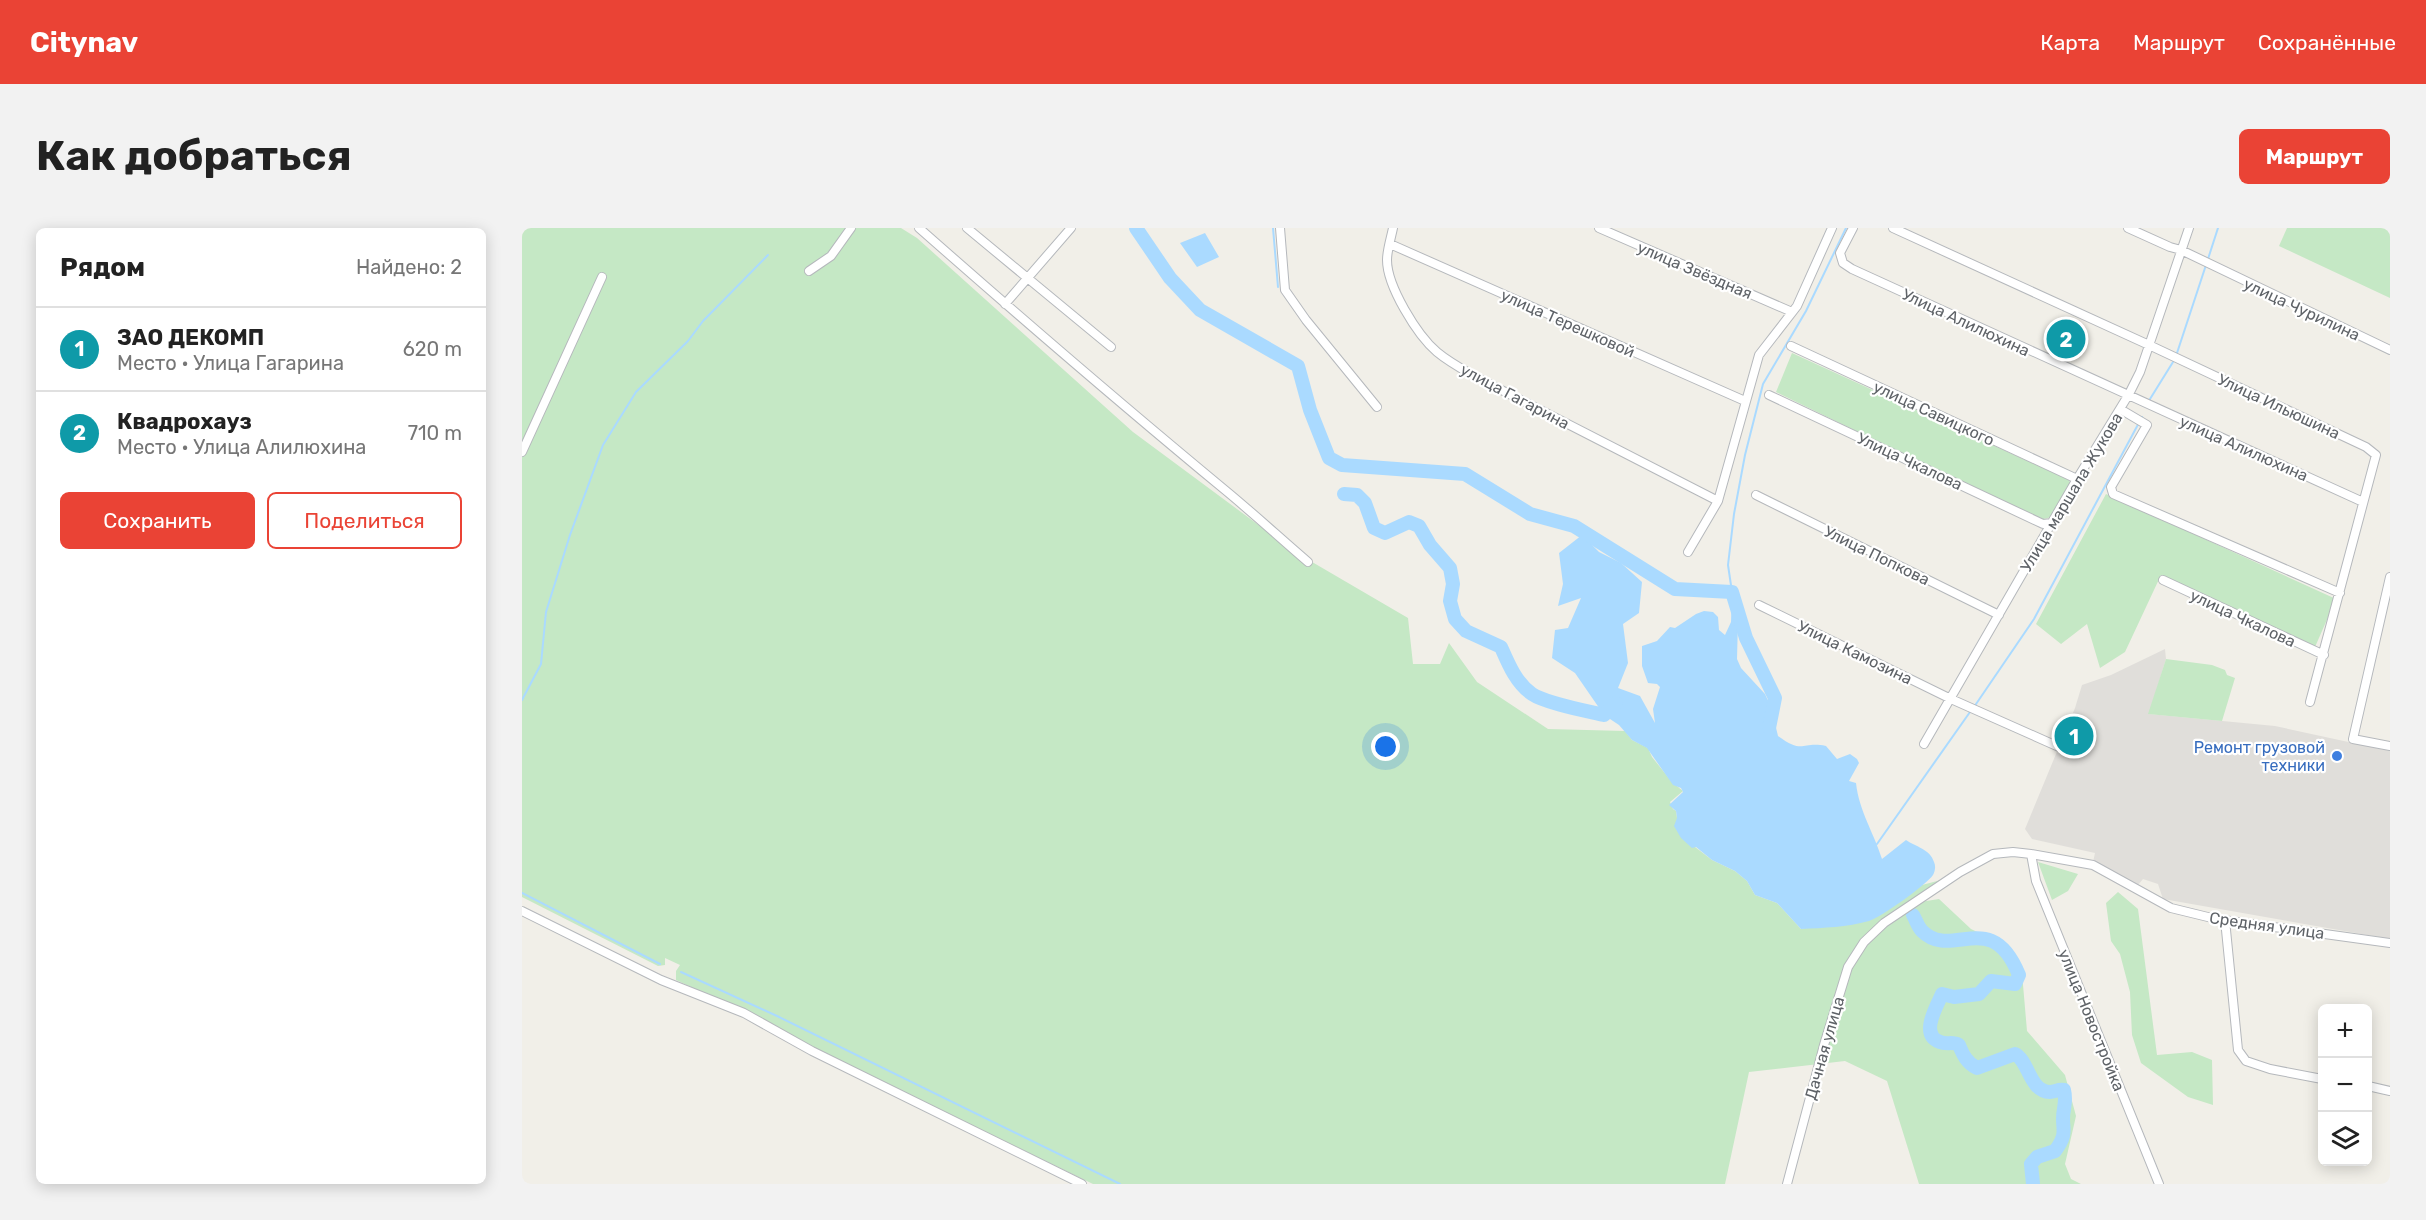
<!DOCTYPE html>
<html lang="ru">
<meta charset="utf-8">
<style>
:root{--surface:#fff;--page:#f2f2f2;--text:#222;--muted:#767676;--line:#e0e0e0;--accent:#ea4335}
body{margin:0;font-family:Rubik,sans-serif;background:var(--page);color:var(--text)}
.controls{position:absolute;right:18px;bottom:18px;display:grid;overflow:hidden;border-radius:9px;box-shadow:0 3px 15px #0003}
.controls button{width:54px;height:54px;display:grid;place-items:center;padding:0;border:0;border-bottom:2px solid var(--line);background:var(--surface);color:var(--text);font:30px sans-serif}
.you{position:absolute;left:864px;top:519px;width:21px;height:21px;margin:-15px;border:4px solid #fff;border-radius:50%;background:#1a73e8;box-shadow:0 0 0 9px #1a73e833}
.badge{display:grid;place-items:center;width:39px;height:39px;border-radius:50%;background:var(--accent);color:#fff;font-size:20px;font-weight:700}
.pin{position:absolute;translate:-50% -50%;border:3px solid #fff;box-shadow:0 2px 6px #0006}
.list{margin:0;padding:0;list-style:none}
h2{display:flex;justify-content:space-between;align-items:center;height:78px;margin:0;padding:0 24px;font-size:26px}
h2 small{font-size:20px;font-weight:400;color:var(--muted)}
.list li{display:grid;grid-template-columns:39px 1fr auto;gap:18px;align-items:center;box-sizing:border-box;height:84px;padding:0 24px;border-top:2px solid var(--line)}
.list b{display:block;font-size:22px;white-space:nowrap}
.list p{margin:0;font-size:20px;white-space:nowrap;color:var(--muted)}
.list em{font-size:20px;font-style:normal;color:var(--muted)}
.actions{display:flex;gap:12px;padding:18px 24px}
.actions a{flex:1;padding:14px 0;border:2px solid var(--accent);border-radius:9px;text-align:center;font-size:21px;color:var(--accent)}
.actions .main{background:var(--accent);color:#fff}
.icon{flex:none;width:33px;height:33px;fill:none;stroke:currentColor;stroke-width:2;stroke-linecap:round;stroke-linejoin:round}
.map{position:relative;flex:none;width:1868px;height:956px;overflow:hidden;border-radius:9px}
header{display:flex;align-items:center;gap:36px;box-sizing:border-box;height:84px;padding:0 30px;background:var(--accent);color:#fff}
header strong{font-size:28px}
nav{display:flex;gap:33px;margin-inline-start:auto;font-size:21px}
.intro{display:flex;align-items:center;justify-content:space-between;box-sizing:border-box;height:144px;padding:0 36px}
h1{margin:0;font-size:42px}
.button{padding:15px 27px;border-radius:9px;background:var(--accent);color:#fff;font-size:21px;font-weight:700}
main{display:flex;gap:36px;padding:0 36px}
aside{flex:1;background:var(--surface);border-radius:9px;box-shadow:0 3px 15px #0003}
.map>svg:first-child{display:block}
.industrial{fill:#e0deda}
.green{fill:#c5e8c5}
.water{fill:#aadaff}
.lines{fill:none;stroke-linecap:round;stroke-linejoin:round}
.stream{stroke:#aadaff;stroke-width:2}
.river{stroke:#aadaff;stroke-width:14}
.minor-casing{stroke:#b5b8bc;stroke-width:10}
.minor{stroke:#fff;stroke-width:8}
.shop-dot{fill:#3f7fe0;stroke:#fff;stroke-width:2}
.labels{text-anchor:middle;stroke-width:4.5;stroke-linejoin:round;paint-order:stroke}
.street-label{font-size:16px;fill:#5f6368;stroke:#fff}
.shop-label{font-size:16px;fill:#366cbe;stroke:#fff;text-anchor:end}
</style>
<header>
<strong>Citynav</strong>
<nav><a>Карта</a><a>Маршрут</a><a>Сохранённые</a></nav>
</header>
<div class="intro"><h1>Как добраться</h1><a class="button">Маршрут</a></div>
<main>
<aside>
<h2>Рядом<small>Найдено: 2</small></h2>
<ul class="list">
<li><span class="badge" style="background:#0f9aa8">1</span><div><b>ЗАО ДЕКОМП</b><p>Место · Улица Гагарина</p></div><em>620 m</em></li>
<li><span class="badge" style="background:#0f9aa8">2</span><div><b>Квадрохауз</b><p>Место · Улица Алилюхина</p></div><em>710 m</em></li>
</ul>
<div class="actions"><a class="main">Сохранить</a><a>Поделиться</a></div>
</aside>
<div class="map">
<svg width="1868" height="956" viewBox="0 0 1868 956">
<rect width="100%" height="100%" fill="#f1efe8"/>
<path class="industrial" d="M1643,421L1644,431L1627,486L1753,498L1868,523V711L1641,671L1636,656L1621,651L1616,657L1571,634L1573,625L1510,611L1503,601L1553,480L1560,457L1589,447Z"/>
<path class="green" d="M0,0H379L395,10L611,204L773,324L886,390L891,436H918L927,415L955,454L1026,501L1103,503L1110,512L1126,520L1130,529L1150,554L1161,563L1148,574L1151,581L1154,583L1155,590L1173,619L1190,632L1213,643L1225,653L1233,667L1255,675L1279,701L1372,677L1400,657L1419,652L1354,698H1366L1398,674L1417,671L1449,701L1490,721L1500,745L1505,803L1543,847L1554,888L1543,936L1549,951L1559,956H1397L1365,853L1323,833L1227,844L1203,956H571L312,831L256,799L154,752V743L158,737L143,730V737L136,738L0,669Z
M1765,0H1868V70L1757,18Z
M1270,125L1547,252L1549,257L1530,289L1517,292L1254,164Z
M1584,266L1814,371L1793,419L1639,347L1603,424L1578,440L1565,396L1539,416L1514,396Z
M1644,431L1690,437L1703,442L1705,447L1713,450L1700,493L1626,486Z
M1516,634L1556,646L1546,663L1530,672Z
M1596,664L1616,681L1635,827L1670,824L1690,832L1691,877L1666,869L1619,835L1610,807L1608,764L1598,726L1589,713L1584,675Z"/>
<path class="water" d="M683,5L697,29L675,39L658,15Z
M1060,307L1077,324L1099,335L1120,354L1117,385L1101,396L1106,435L1096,460L1118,468L1133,495L1131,481L1138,459L1135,456L1126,455L1120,438V418L1135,413L1148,399L1153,400L1174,386L1182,383L1191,384L1196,389L1197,402L1203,407L1209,394L1210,364L1216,393L1215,431L1219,440L1243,466L1249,479L1256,508C1282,527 1279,513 1304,518L1315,531L1328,526L1335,531L1337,535L1327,553L1334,555C1337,583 1352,605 1360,631L1384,612C1394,619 1408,621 1412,634C1414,638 1413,643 1411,647C1404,657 1358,690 1347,693C1325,699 1302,700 1279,701L1255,675L1233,667L1225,653L1213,643L1190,632L1174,619L1170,620L1159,610L1152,598L1155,590L1154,583L1147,577L1161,564L1159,560L1151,557L1125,520L1110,512L1097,497L1082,487L1053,445L1030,430L1033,402L1046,400L1059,370L1036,378L1041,356L1037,325Z"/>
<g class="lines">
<path class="stream" d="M751,0L756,59
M1686,31L1696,0
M1655,125L1684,37
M1628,171L1651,134
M1210,364L1206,337L1212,286L1223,227L1241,156L1284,83L1324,0
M0,472L19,436L24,384L48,307L81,217L114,164L166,113L181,93L246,27
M1452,479L1512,391L1620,189
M1355,616L1448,484
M0,665L138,736
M159,744L255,788L598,956"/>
<path class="river" d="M614,0L648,50L678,82L776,138L788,182L807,230L820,237L943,246L1008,286L1052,298L1153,361L1210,364L1224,410L1253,470L1247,500
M822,266L835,267L843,275L852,300L863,305L887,294L897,298L908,317L928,340L931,356L928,373L933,391L944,403L979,419C986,435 994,455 1010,466C1023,475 1065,483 1082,487L1094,475
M1391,687C1394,692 1396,699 1400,703C1430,733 1469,678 1497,747L1493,756L1469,753L1457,766L1432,769L1420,766C1415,778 1397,807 1418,814C1425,817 1430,813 1437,817C1441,827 1445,835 1455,840L1493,826C1507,833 1507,863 1528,864C1533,864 1536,861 1542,862C1544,870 1543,873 1542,881C1538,900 1548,903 1533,923L1515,929L1509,936L1511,956"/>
<g class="minor-casing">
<path id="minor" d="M397,0C498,89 599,176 703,262C731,285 758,310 786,334
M445,0L589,119
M758,0L763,62L784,92L855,179
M871,0C869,10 865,22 865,32C865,58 895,107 915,124C927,134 940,141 954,149L1196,273
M1077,0L1270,84
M1331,0L1318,25L1321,35L1330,41L1841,274
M1371,0L1627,117L1844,219L1854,227L1788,474
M1606,0L1648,19L1659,22L1868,122
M868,16L1223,173
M287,43L309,28L329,0
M483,76L549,0
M1269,118L1555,251
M1247,167L1521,296L1530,295
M1598,181L1625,197L1589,259L1591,266L1818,365
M0,224L80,49
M1234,267L1477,387
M1166,324L1196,273L1237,127L1275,78L1310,0
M1868,349L1831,511L1868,518
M1641,352L1802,427
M1237,377L1429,471L1537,519
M1402,516L1555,251L1607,166L1618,144L1667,0
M1509,626L1514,653L1637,956
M0,683L139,752L222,785L290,823L560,956
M1703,692L1716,822L1724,833L1748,841L1800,851
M1846,858L1868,863
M1265,956L1302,817L1326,739L1342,714L1362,695L1438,644L1471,626L1491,624L1509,626L1571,637L1649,680L1694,691L1868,715"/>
</g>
<use href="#minor" class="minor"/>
</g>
<circle class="shop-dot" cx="1815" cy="528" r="6"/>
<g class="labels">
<g class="street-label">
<text transform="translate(1173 42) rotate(23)" y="6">улица Звёздная</text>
<text transform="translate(1780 81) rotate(25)" y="6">улица Чурилина</text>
<text transform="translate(1444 94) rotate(25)" y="6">Улица Алилюхина</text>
<text transform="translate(1046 95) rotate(24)" y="6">улица Терешковой</text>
<text transform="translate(993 168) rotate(28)" y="6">улица Гагарина</text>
<text transform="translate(1757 178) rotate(25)" y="6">Улица Ильюшина</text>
<text transform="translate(1412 185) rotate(25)" y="6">улица Савицкого</text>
<text transform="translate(1722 220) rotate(24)" y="6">улица Алилюхина</text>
<text transform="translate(1388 233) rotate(25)" y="6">Улица Чкалова</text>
<text transform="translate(1549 264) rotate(-59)" y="6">Улица маршала Жукова</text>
<text transform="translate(1355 327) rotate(26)" y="6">Улица Попкова</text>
<text transform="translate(1721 390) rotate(25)" y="6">улица Чкалова</text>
<text transform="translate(1333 424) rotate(26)" y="6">Улица Камозина</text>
<text transform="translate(1745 697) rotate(8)" y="6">Средняя улица</text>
<text transform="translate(1570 792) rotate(68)" y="6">улица Новостройка</text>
<text transform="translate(1302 820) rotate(-74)" y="6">Дачная улица</text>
</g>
<g class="shop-label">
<text x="1803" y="525">Ремонт грузовой<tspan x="1803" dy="18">техники</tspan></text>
</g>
</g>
</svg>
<div class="controls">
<button>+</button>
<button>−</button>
<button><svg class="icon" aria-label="layers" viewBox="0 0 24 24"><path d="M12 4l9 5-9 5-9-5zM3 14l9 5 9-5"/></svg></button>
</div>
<div class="you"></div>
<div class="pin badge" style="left:1552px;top:508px;background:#0f9aa8">1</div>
<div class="pin badge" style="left:1544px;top:111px;background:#0f9aa8">2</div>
</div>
</main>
